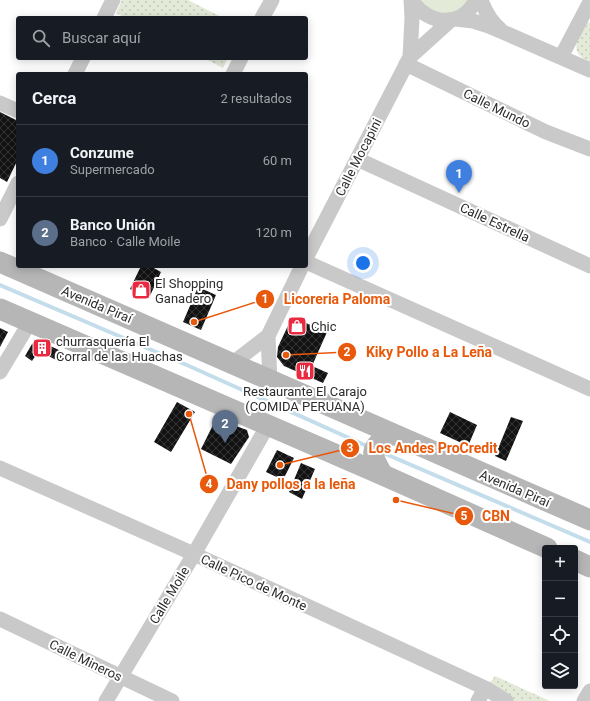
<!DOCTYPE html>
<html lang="es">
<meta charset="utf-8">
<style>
:root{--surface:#171b24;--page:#242831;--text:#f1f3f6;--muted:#9ea1a6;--line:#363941;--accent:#db2777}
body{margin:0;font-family:Roboto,sans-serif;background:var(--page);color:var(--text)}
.controls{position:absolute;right:12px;bottom:12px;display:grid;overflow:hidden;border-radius:4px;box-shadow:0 2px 10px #0003}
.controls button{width:36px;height:36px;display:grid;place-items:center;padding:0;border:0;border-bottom:1px solid var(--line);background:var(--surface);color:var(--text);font:20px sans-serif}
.you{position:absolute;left:363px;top:263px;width:14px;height:14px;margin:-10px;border:3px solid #fff;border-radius:50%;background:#1a73e8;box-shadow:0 0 0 6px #1a73e833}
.badge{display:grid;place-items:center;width:26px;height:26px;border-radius:50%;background:var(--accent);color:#fff;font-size:13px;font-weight:700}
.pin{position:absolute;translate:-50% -33px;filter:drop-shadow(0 1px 2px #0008)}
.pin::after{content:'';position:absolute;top:21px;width:14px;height:12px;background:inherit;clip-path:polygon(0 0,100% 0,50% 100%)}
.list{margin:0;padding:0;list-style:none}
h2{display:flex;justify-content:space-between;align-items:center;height:52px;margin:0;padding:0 16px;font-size:17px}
h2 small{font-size:13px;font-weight:400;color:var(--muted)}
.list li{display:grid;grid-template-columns:26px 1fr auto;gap:12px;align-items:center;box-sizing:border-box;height:72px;padding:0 16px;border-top:1px solid var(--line)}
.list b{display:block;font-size:15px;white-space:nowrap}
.list p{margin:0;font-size:13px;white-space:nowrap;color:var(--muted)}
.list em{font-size:13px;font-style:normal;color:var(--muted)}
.icon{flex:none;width:22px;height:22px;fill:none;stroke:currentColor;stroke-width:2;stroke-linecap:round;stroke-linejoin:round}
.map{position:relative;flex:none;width:590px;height:701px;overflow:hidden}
.search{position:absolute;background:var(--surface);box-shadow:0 2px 10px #0003;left:16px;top:16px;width:292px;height:44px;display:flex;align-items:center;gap:10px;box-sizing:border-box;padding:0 14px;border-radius:4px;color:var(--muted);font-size:15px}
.panel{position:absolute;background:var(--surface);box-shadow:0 2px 10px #0003;left:16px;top:72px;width:292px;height:196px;border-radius:4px}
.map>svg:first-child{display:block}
.grass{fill:#e3ead8}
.park{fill:url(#park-dots)}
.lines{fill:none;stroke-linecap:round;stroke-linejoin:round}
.stream{stroke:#c4ddeb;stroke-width:4}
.building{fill:url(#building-cross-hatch)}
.minor{stroke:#c9c9c9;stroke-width:15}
.secondary{stroke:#b6b6b6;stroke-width:21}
.labels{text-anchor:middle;stroke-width:4;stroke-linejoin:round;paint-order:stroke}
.street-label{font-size:13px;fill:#2c2c2c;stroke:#fff}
.poi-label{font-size:13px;fill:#2c2c2c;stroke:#fff;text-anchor:start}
.leader{fill:none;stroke:#e8590c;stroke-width:1.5}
.callout-dot{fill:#e8590c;stroke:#fff;stroke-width:1.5}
.mark-label{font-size:12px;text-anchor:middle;font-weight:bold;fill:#fff}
.callout-label{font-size:14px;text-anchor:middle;font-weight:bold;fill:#e8590c;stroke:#fff;stroke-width:4;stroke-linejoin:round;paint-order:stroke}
</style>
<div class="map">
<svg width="590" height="701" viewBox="0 0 590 701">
<defs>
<pattern id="park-dots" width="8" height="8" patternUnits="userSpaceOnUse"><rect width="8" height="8" fill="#e3ead8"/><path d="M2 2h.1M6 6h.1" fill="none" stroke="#c3c9ba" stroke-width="1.8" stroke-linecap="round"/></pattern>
<pattern id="building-cross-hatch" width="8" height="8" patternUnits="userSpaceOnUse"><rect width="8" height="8" fill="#131313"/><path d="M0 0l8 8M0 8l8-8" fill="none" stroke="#363636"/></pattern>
</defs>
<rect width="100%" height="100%" fill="#fff"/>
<path class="grass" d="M418,0H470L456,14L437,16Z"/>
<path class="park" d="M122,0H188L223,18H126L116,13Z
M588,22L590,23V62C566,52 579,38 588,22Z
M204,58H228L223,68Z
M495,676L550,701H513L490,683Z"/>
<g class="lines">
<path class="stream" d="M0,285L189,366L369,447
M381,452L590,542"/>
</g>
<path class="building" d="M0,112L18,121V159L7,182L0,178Z
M141,266H150L161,272L149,298L130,289Z
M198,287L216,295L201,330L183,322Z
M292,317L327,332L312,366L328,373L323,383L284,366L277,357L278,347Z
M0,328L8,332L0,347Z
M38,340L65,353L60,362L39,351L32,361L25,356L32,344Z
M177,402L195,412L171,452L154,442Z
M450,412L477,425L468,446L440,433Z
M511,417L523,421L506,461L495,456Z
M216,419L247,430L249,437L231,464L201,449Z
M277,450L294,458L283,480L266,472Z
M301,463L315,469L302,499L289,492Z"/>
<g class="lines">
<path class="minor" d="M411,0C428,25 461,29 476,0
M481,0C485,11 490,21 500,29
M104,18L113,0
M262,18L272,0
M456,19L473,21L489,26L590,70
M410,57L412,18L411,0
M561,57L590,2
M406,64L546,132L590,149
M75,74L83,58
M233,74L241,58
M0,103L18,111
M357,159L590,266
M0,219L18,183
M306,258L410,57L451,20
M306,262L590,389
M268,336L270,381
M233,363L268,336L302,266
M0,372L30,322
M0,468L194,554L485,688L506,701
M0,619L172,701
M106,701L194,554L268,425
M478,701L485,688
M584,701L590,691"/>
<path class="secondary" d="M0,262L590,520
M0,309L383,475L547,548
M383,475C370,454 369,448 391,434
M575,560L590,567"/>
</g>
<defs>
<g id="shop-square" transform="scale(1)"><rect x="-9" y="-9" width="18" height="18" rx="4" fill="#e8293f" stroke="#fff"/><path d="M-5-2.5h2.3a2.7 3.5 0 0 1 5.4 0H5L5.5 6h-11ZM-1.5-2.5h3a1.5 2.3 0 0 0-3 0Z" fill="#fff"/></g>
<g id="building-square" transform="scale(1)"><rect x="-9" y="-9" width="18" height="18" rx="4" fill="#e8293f" stroke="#fff"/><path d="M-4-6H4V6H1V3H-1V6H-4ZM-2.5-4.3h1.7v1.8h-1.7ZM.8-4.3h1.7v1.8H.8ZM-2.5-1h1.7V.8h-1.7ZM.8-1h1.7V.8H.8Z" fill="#fff"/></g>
<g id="restaurant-square" transform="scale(1)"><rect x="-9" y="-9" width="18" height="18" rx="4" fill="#e8293f" stroke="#fff"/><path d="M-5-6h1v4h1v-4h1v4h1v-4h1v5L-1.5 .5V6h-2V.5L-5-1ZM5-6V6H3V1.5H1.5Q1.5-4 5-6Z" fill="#fff"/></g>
</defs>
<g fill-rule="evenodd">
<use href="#shop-square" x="141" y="290"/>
<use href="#shop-square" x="297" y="326"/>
<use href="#building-square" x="42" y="348"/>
<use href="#restaurant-square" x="305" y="371"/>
</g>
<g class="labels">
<g class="street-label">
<text transform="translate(497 108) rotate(26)" y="5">Calle Mundo</text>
<text transform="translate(358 157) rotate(-63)" y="5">Calle Mocapini</text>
<text transform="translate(495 222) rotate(25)" y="5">Calle Estrella</text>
<text transform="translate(97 304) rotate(23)" y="5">Avenida Piraí</text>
<text transform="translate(515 488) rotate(23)" y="5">Avenida Piraí</text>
<text transform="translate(254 582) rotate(25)" y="5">Calle Pico de Monte</text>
<text transform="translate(169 595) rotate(-59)" y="5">Calle Moile</text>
<text transform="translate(86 660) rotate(26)" y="5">Calle Mineros</text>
</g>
<g class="poi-label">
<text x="155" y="288">El Shopping<tspan x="155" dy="15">Ganadero</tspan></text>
<text x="311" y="331">Chic</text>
<text x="56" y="346">churrasquería El<tspan x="56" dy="15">Corral de las Huachas</tspan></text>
<text x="305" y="396" text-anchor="middle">Restaurante El Carajo<tspan x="305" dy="15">(COMIDA PERUANA)</tspan></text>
</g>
</g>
<path class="leader" d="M194 322L265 299M286 355L347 352M280 465L350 448M189 414L209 484M396 500L464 516"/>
<g class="callout-dot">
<circle cx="194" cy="322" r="4"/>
<circle cx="286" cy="355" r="4"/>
<circle cx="280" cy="465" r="4"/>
<circle cx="189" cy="414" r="4"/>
<circle cx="396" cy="500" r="4"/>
<circle cx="265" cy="299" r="10"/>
<circle cx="347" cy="352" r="10"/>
<circle cx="350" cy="448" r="10"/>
<circle cx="209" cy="484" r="10"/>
<circle cx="464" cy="516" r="10"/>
</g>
<g class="mark-label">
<text x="265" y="303">1</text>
<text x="347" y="356">2</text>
<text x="350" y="452">3</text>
<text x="209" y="488">4</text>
<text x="464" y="520">5</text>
</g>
<g class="callout-label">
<text x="337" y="304">Licoreria Paloma</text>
<text x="429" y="357">Kiky Pollo a La Leña</text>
<text x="433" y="453">Los Andes ProCredit</text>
<text x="291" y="489">Dany pollos a la leña</text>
<text x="496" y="521">CBN</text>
</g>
</svg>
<div class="controls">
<button>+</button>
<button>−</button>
<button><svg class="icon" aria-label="locate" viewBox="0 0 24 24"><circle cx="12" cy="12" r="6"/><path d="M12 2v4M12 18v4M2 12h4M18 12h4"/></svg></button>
<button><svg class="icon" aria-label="layers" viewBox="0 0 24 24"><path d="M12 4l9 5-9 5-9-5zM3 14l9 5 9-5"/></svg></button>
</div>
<div class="you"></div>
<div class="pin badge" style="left:459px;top:193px;background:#3f7fe0">1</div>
<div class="pin badge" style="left:225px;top:443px;background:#5c6f8a">2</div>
<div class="search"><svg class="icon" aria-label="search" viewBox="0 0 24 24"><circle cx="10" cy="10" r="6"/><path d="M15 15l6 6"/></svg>Buscar aquí</div>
<section class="panel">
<h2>Cerca<small>2 resultados</small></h2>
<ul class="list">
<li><span class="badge" style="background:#3f7fe0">1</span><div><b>Conzume</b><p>Supermercado</p></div><em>60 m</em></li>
<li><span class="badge" style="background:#5c6f8a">2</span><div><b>Banco Unión</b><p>Banco · Calle Moile</p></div><em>120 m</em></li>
</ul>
</section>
</div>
